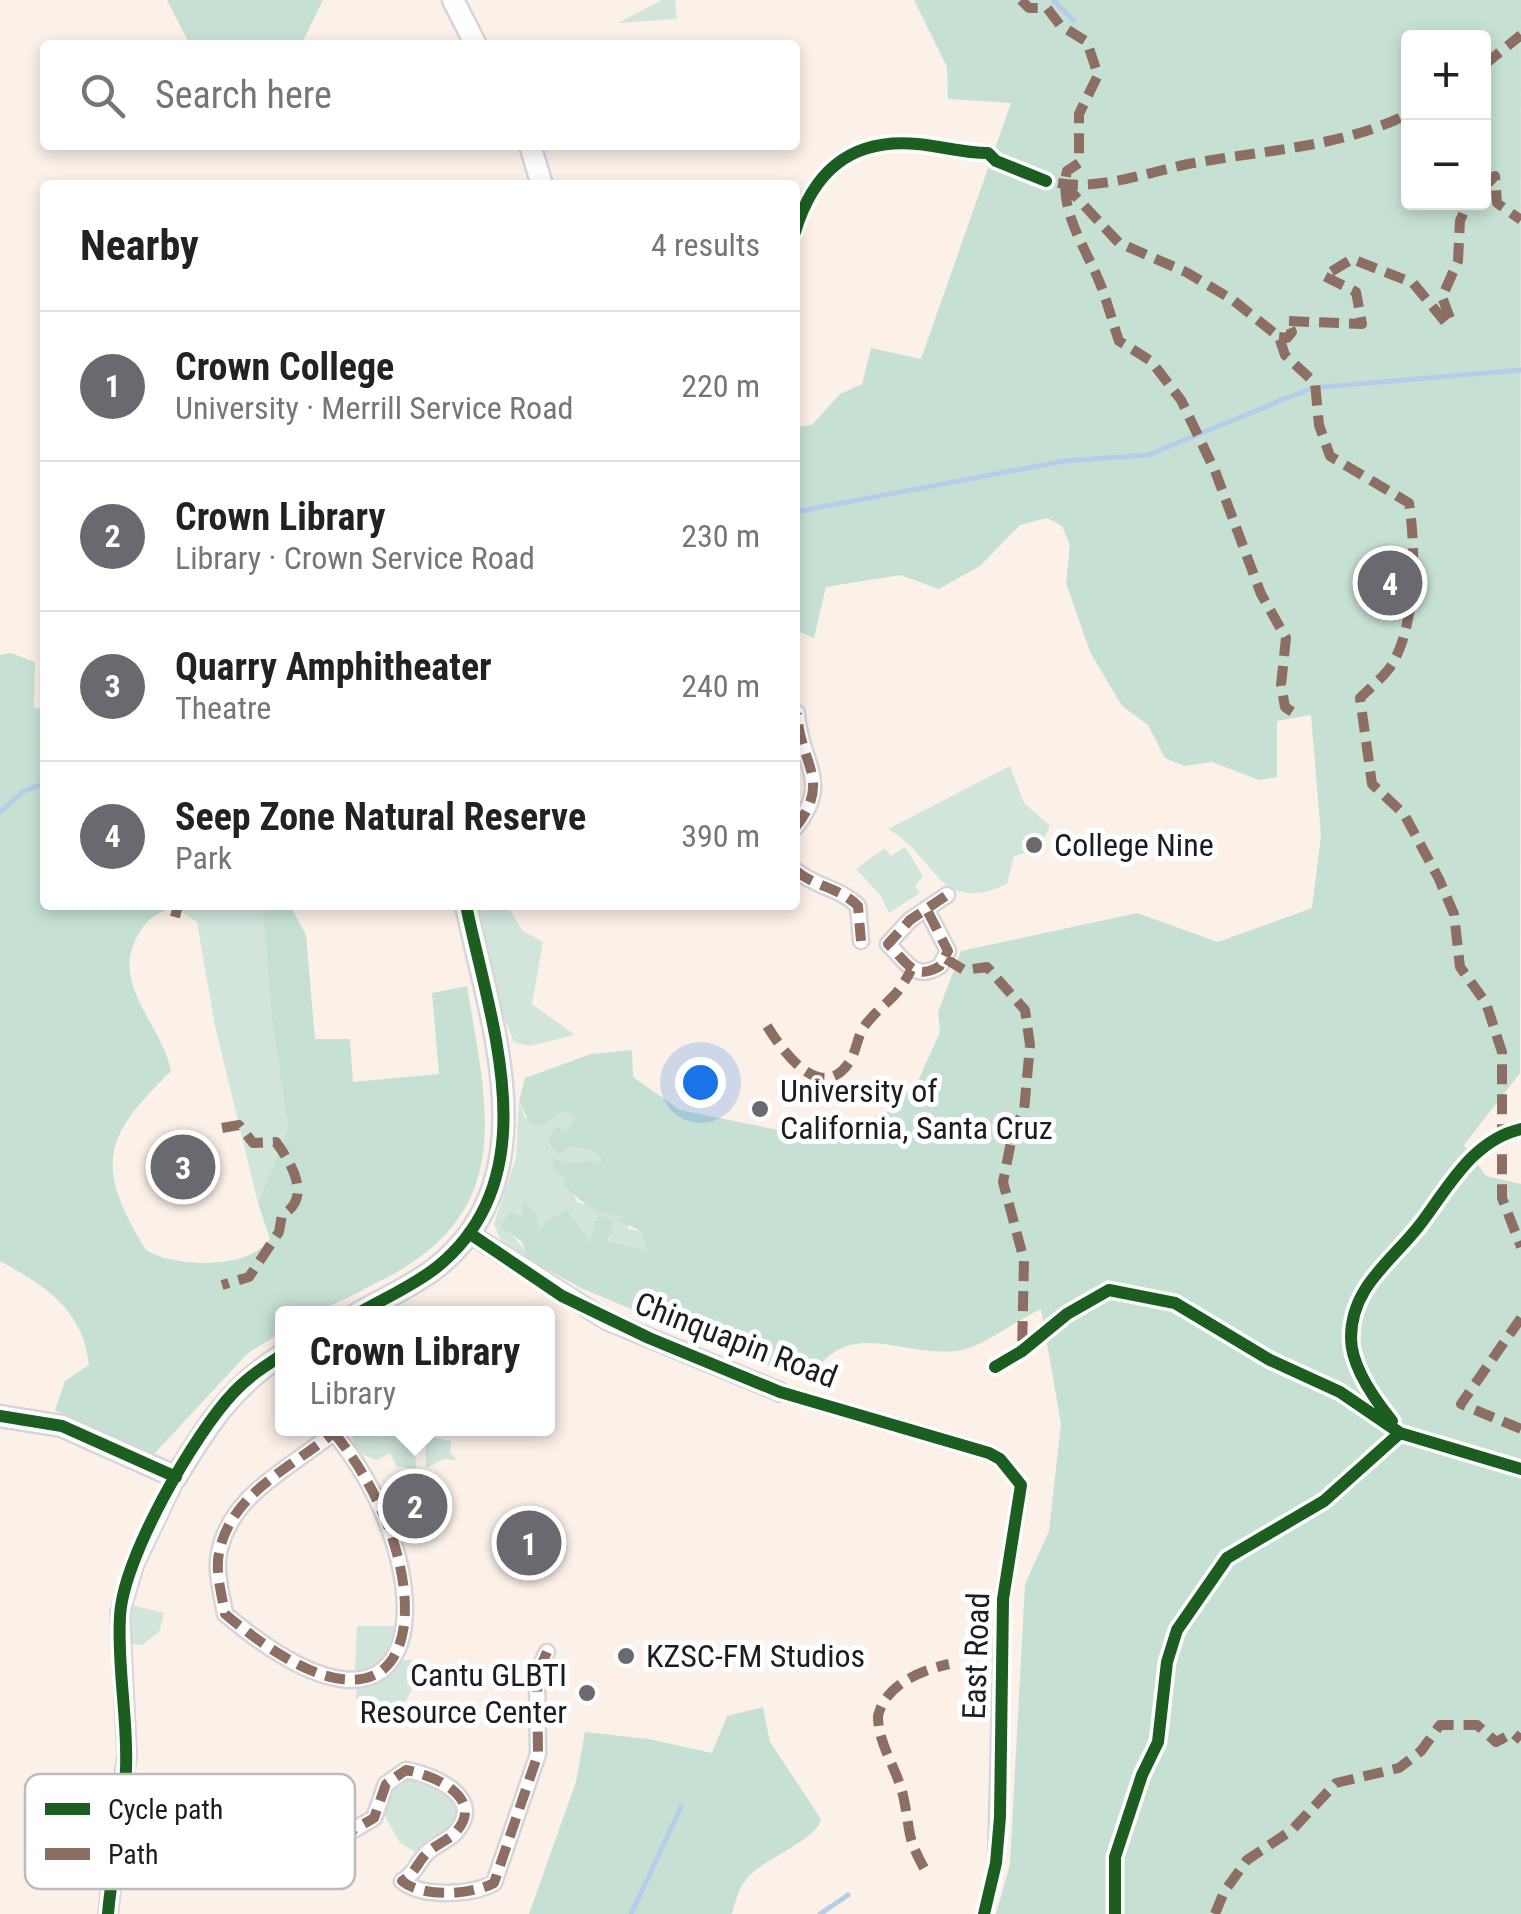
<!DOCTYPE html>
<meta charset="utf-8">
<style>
:root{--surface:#fff;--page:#f6f6f6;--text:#222;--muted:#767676;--line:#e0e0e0;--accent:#6b696f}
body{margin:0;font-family:"Roboto Condensed",sans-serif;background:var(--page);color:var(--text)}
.controls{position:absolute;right:30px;top:30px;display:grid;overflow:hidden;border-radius:10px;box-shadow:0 5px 15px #0003}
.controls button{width:90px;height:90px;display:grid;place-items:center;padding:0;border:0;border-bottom:2px solid var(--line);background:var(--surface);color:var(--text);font:50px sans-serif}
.you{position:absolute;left:700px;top:1082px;width:35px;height:35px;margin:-25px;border:8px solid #fff;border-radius:50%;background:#1a73e8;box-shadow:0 0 0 15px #1a73e833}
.badge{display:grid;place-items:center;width:65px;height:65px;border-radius:50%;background:var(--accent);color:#fff;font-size:32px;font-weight:700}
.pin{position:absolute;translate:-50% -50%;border:5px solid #fff;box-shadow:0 2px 10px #0006}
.popup{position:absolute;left:275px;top:1306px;width:280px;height:130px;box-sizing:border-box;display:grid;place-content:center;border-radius:10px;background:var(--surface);filter:drop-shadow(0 2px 8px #0005);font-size:32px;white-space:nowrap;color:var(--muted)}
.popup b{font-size:38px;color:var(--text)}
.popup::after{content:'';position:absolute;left:50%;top:100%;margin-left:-20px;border:20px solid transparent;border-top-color:var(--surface)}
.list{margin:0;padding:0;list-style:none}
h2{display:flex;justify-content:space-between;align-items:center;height:130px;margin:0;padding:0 40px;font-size:42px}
h2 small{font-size:32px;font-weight:400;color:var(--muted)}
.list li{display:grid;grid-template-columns:65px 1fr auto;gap:30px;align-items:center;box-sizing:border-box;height:150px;padding:0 40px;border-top:2px solid var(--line)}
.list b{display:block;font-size:38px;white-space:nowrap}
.list p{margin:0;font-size:32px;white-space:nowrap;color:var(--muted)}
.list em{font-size:32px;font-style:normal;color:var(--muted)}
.icon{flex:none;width:55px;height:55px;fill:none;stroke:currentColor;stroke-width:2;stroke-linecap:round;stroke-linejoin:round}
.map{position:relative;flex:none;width:1521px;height:1914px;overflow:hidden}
.search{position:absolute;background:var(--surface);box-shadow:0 5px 15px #0003;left:40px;top:40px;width:760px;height:110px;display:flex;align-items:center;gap:25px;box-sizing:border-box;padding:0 35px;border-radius:10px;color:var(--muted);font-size:38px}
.panel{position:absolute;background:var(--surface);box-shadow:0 5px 15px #0003;left:40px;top:180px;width:760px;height:730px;border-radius:10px}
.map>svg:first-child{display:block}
.education{fill:#fbf1e9;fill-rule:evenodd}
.green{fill:#d1e5db}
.forest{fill:#c6e1d4;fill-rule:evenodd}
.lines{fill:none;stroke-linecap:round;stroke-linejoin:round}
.stream{stroke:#b6cde9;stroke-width:5}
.minor-casing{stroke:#d6d5da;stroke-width:19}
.tertiary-casing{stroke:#d6d5da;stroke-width:22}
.secondary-casing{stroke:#d6d5da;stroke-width:25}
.minor{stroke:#fefeff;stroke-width:14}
.tertiary{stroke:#fefeff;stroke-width:18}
.secondary{stroke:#fefeff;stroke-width:20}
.quiet{stroke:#8d6e63;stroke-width:10;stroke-dasharray:20 10;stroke-linecap:butt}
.cycleway-casing{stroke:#fff;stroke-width:19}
.cycleway{stroke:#1b5e20;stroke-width:12}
.poi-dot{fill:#6b696f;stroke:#fff;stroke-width:4}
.labels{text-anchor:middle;stroke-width:10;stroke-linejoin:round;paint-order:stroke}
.poi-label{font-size:32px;fill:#1e1c23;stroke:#fff;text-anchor:start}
.street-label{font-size:32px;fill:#1e1c23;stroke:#fff}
.key{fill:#fff;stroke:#bcbbbd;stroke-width:2.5}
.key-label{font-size:28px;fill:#1e1c23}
</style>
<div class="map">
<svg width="1521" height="1914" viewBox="0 0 1521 1914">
<rect width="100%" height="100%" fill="#f9f8fd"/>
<path class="education" d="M0,0H1521V1914H0ZM1408,38H1484V202H1408ZM45,45H795V145H45ZM45,185H795V905H45ZM282,1314H548V1428H282Z"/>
<path class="green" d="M662,0H675L677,19L618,23Z
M1010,766L1024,803L1050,826L1039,849L1014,856L1007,884C937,916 937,856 888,829Z
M905,847L923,876L915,886L920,893L889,913L881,896L856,869L885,848L891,856Z
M189,905H262L272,1020L288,1128L258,1203L215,1026L197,922L180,911Z
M479,905H507L522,930L543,942L532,1004L575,1035L530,1046L514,1042L502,1012Z
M519,1101L525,1118L550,1117L565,1109L575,1118L566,1133L557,1127L547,1143L558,1155L569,1147L593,1150L602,1160L597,1166L566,1177L577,1202L627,1215L628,1229L641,1231L647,1253L608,1239L605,1216L596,1217L590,1243L576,1226L540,1231L525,1204L509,1232L526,1251L524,1257L500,1239L494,1224L516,1158Z
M350,1428L415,1429L416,1469L397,1467L390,1453L377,1460L356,1452Z
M425,1436L451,1441L450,1453L457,1460L444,1459L426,1468Z
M132,1605L164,1613L159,1632L142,1645L129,1644Z
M357,1626H395L389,1658L364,1673L355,1669Z
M402,1660H414L419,1676L403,1706L362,1707L356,1700L357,1685L390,1671Z
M411,1776L457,1798V1825L419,1854L400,1843L383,1813L391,1786Z"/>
<path class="forest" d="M167,0H323L301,45H190Z
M914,0H1521L1520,1073L1464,1145L1486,1176L1521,1184V1914H996L1010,1864L1025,1584L1049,1531L1061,1424L1041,1309C1016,1320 983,1348 956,1351C895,1357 847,1314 808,1382L583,1289L524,1257L526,1251L521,1241L500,1227L510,1213L520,1215L524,1203L536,1213L540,1231L544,1223L567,1210L590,1242L596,1217L605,1216L613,1222L608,1240L647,1252L641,1231L619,1221L625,1215C598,1218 580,1201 563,1184L565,1177L553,1168V1159L569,1164L593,1161L597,1165L602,1160L593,1150L570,1147L558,1155L547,1142L557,1126L566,1132L575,1118L565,1110L540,1126L530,1124L519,1101L525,1078L591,1054L632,1050L633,1077L680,1110L808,1136L885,1114L918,1081L940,1032L938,1012L961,951L1137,913L1218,942L1312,908L1321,835L1311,715L1277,721V777L1259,780L1212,762L1184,766L1165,758L1148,725L1122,706L1090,652L1066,583L1070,545L1062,526L1047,518L1020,525L980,566L939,589L900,575L826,587L814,638L795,630V427L812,425L840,394L862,384L871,348L921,359L1011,103L948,99L947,67ZM1408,38H1484V202H1408Z
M11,653L35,662L34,708L45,709V905H182C158,911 146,918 135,941C113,987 163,1027 171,1071C102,1138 95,1166 146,1250C175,1268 249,1270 270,1239L258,1203L288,1128L272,1020L262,905H290L306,935L315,1039H350L353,1082L439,1074L432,993L467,986C487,1109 518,1212 382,1280C346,1298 324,1314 282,1314V1332L248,1353L153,1455L55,1410L65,1381L89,1365C83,1309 45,1286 0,1261V655Z
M763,1707L770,1742L821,1819C818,1839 764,1859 748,1877C738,1888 736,1900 732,1914H529L576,1782L585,1732L649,1739L712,1753L727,1716Z"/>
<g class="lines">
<path class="stream" d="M1053,0L1074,21
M1322,387L1521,370
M795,512L1064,461L1148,455L1314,387
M0,812L24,791L45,783
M631,1914L681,1807
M820,1914L848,1895"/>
<g class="minor-casing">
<path id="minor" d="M795,828C833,780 800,765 797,713
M795,870C815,887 839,887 858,906L861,941
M928,912L948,951L940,966C914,982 906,961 888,944L910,920L947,895
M780,1392L989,1453L1000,1459L1021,1485L1003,1599L996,1863
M334,1433C447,1570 435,1791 225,1614C222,1595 215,1572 219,1553C231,1491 296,1466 339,1428
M338,1839L374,1818L386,1784L406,1770C435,1775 488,1799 454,1834C446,1841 436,1845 428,1852C418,1861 415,1874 402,1881C422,1898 472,1895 494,1883L538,1754L537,1674L547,1652"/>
</g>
<g class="tertiary-casing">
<path id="tertiary" d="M469,1233L606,1320L780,1392
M108,1914L127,1754L120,1613L134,1565L176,1477"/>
</g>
<g class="secondary-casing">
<path id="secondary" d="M453,0L476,45
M530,145L542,185
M357,1314C383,1299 413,1286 437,1267C550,1176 490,1022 466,905
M0,1416L62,1426L176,1477C206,1427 232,1386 282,1355"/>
</g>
<use href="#minor" class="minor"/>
<use href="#tertiary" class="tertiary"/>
<use href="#secondary" class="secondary"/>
<path class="quiet" d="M1021,0L1029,8H1047L1060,25L1087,42L1098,75L1079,114V163L1067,171C1058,209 1085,247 1099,281C1107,300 1112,321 1119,341L1151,361L1181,400L1215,471L1261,594L1286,638L1281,685L1285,707L1300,717
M1484,65L1521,35
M1058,183C1101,190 1146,173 1188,164C1263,150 1340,148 1408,114
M1064,184L1119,243L1186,272L1233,300L1279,337L1285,355L1315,383L1319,425L1330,456L1409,503C1416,547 1417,632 1388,670C1380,680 1369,689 1360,698L1372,784L1404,814L1439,879L1454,914L1460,967L1486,1003L1502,1052V1198L1521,1247
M1484,187L1495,176L1497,203L1521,220
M1279,337L1287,338L1292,332L1287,321L1362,324L1356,292L1324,276L1352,259L1413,283L1446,323L1451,321L1442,297L1458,261L1460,221L1468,202
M795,828C833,780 800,765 797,713
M795,870C815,887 839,887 858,906L861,941
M928,912L948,951L940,966C914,982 906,961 888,944L910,920L947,895
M175,917L178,905
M946,959L964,970L987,967L1025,1010L1030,1045L1024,1111L1013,1132L1003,1182L1024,1260L1022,1351
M767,1026C782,1050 821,1106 850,1061C857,1050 857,1035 866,1024C884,1001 895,1002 911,970
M222,1128L239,1125L253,1143L276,1142C291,1163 313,1198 282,1215L279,1232L249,1277L222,1285
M1521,1318L1461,1404L1521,1429
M334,1433C447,1570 435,1791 225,1614C222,1595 215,1572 219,1553C231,1491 296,1466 339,1428
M338,1839L374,1818L386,1784L406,1770C435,1775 488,1799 454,1834C446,1841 436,1845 428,1852C418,1861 415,1874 402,1881C422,1898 472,1895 494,1883L538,1754L537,1674L547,1652
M924,1868C906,1835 911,1834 904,1800C899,1771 878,1746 878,1716C885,1685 921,1670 949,1664
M1215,1914L1224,1892L1247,1860L1292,1830L1336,1783L1399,1768L1421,1751L1440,1725H1477L1496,1742L1513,1733L1521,1740"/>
<g class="cycleway-casing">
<path id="cycleway" d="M795,232C813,172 850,138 917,144C941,146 963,153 988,153L996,161L1046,181
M469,1233L562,1296L649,1338L780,1392L989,1453L1000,1459L1021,1485L1003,1599L1000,1817L996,1863L984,1914
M357,1314C383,1299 413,1286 437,1267C550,1176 490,1022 466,905
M995,1367L1022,1351L1067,1314L1109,1290L1175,1303L1270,1360L1340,1392L1400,1433L1521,1469
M0,1416L62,1426L176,1477
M1392,1421C1375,1400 1351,1366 1351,1338C1351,1285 1394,1260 1422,1222C1449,1186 1473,1140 1521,1129
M108,1914C112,1865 124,1818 126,1769C128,1718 117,1667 120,1616C123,1558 194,1434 234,1392C248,1377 265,1366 282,1355
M1115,1914V1857L1142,1775L1158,1742L1167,1662L1177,1630L1227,1558L1324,1501L1400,1433"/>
</g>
<use href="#cycleway" class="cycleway"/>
</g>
<g class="poi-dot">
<circle cx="1034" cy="845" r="10"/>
<circle cx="760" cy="1109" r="10"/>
<circle cx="626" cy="1656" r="10"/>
<circle cx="587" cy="1693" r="10"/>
</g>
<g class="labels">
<g class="poi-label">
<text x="1054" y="856">College Nine</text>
<text x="780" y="1102">University of<tspan x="780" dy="37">California, Santa Cruz</tspan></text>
<text x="646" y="1667">KZSC-FM Studios</text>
<text x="567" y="1686" text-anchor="end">Cantu GLBTI<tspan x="567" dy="37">Resource Center</tspan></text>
</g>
<g class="street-label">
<text transform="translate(736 1340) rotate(21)" y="11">Chinquapin Road</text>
<text transform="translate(976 1656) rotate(-88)" y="11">East Road</text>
</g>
</g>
<rect x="25" y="1774" width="330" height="115" rx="15" class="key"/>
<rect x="45" y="1803" width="45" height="12" fill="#1b5e20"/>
<rect x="45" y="1848" width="45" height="12" fill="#8d6e63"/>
<g class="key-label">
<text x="108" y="1819">Cycle path</text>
<text x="108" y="1864">Path</text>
</g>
</svg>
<div class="controls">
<button>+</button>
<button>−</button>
</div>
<div class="you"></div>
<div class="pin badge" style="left:529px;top:1543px">1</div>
<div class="pin badge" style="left:415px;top:1506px">2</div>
<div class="popup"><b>Crown Library</b>Library</div>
<div class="pin badge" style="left:183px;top:1167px">3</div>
<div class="pin badge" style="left:1390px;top:583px">4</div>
<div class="search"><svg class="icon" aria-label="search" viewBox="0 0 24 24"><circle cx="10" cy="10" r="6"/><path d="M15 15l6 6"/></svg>Search here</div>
<section class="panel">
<h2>Nearby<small>4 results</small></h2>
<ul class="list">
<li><span class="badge">1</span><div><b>Crown College</b><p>University · Merrill Service Road</p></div><em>220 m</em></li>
<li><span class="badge">2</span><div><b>Crown Library</b><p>Library · Crown Service Road</p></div><em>230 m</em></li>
<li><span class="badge">3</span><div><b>Quarry Amphitheater</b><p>Theatre</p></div><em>240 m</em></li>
<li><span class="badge">4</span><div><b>Seep Zone Natural Reserve</b><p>Park</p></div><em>390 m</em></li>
</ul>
</section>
</div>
